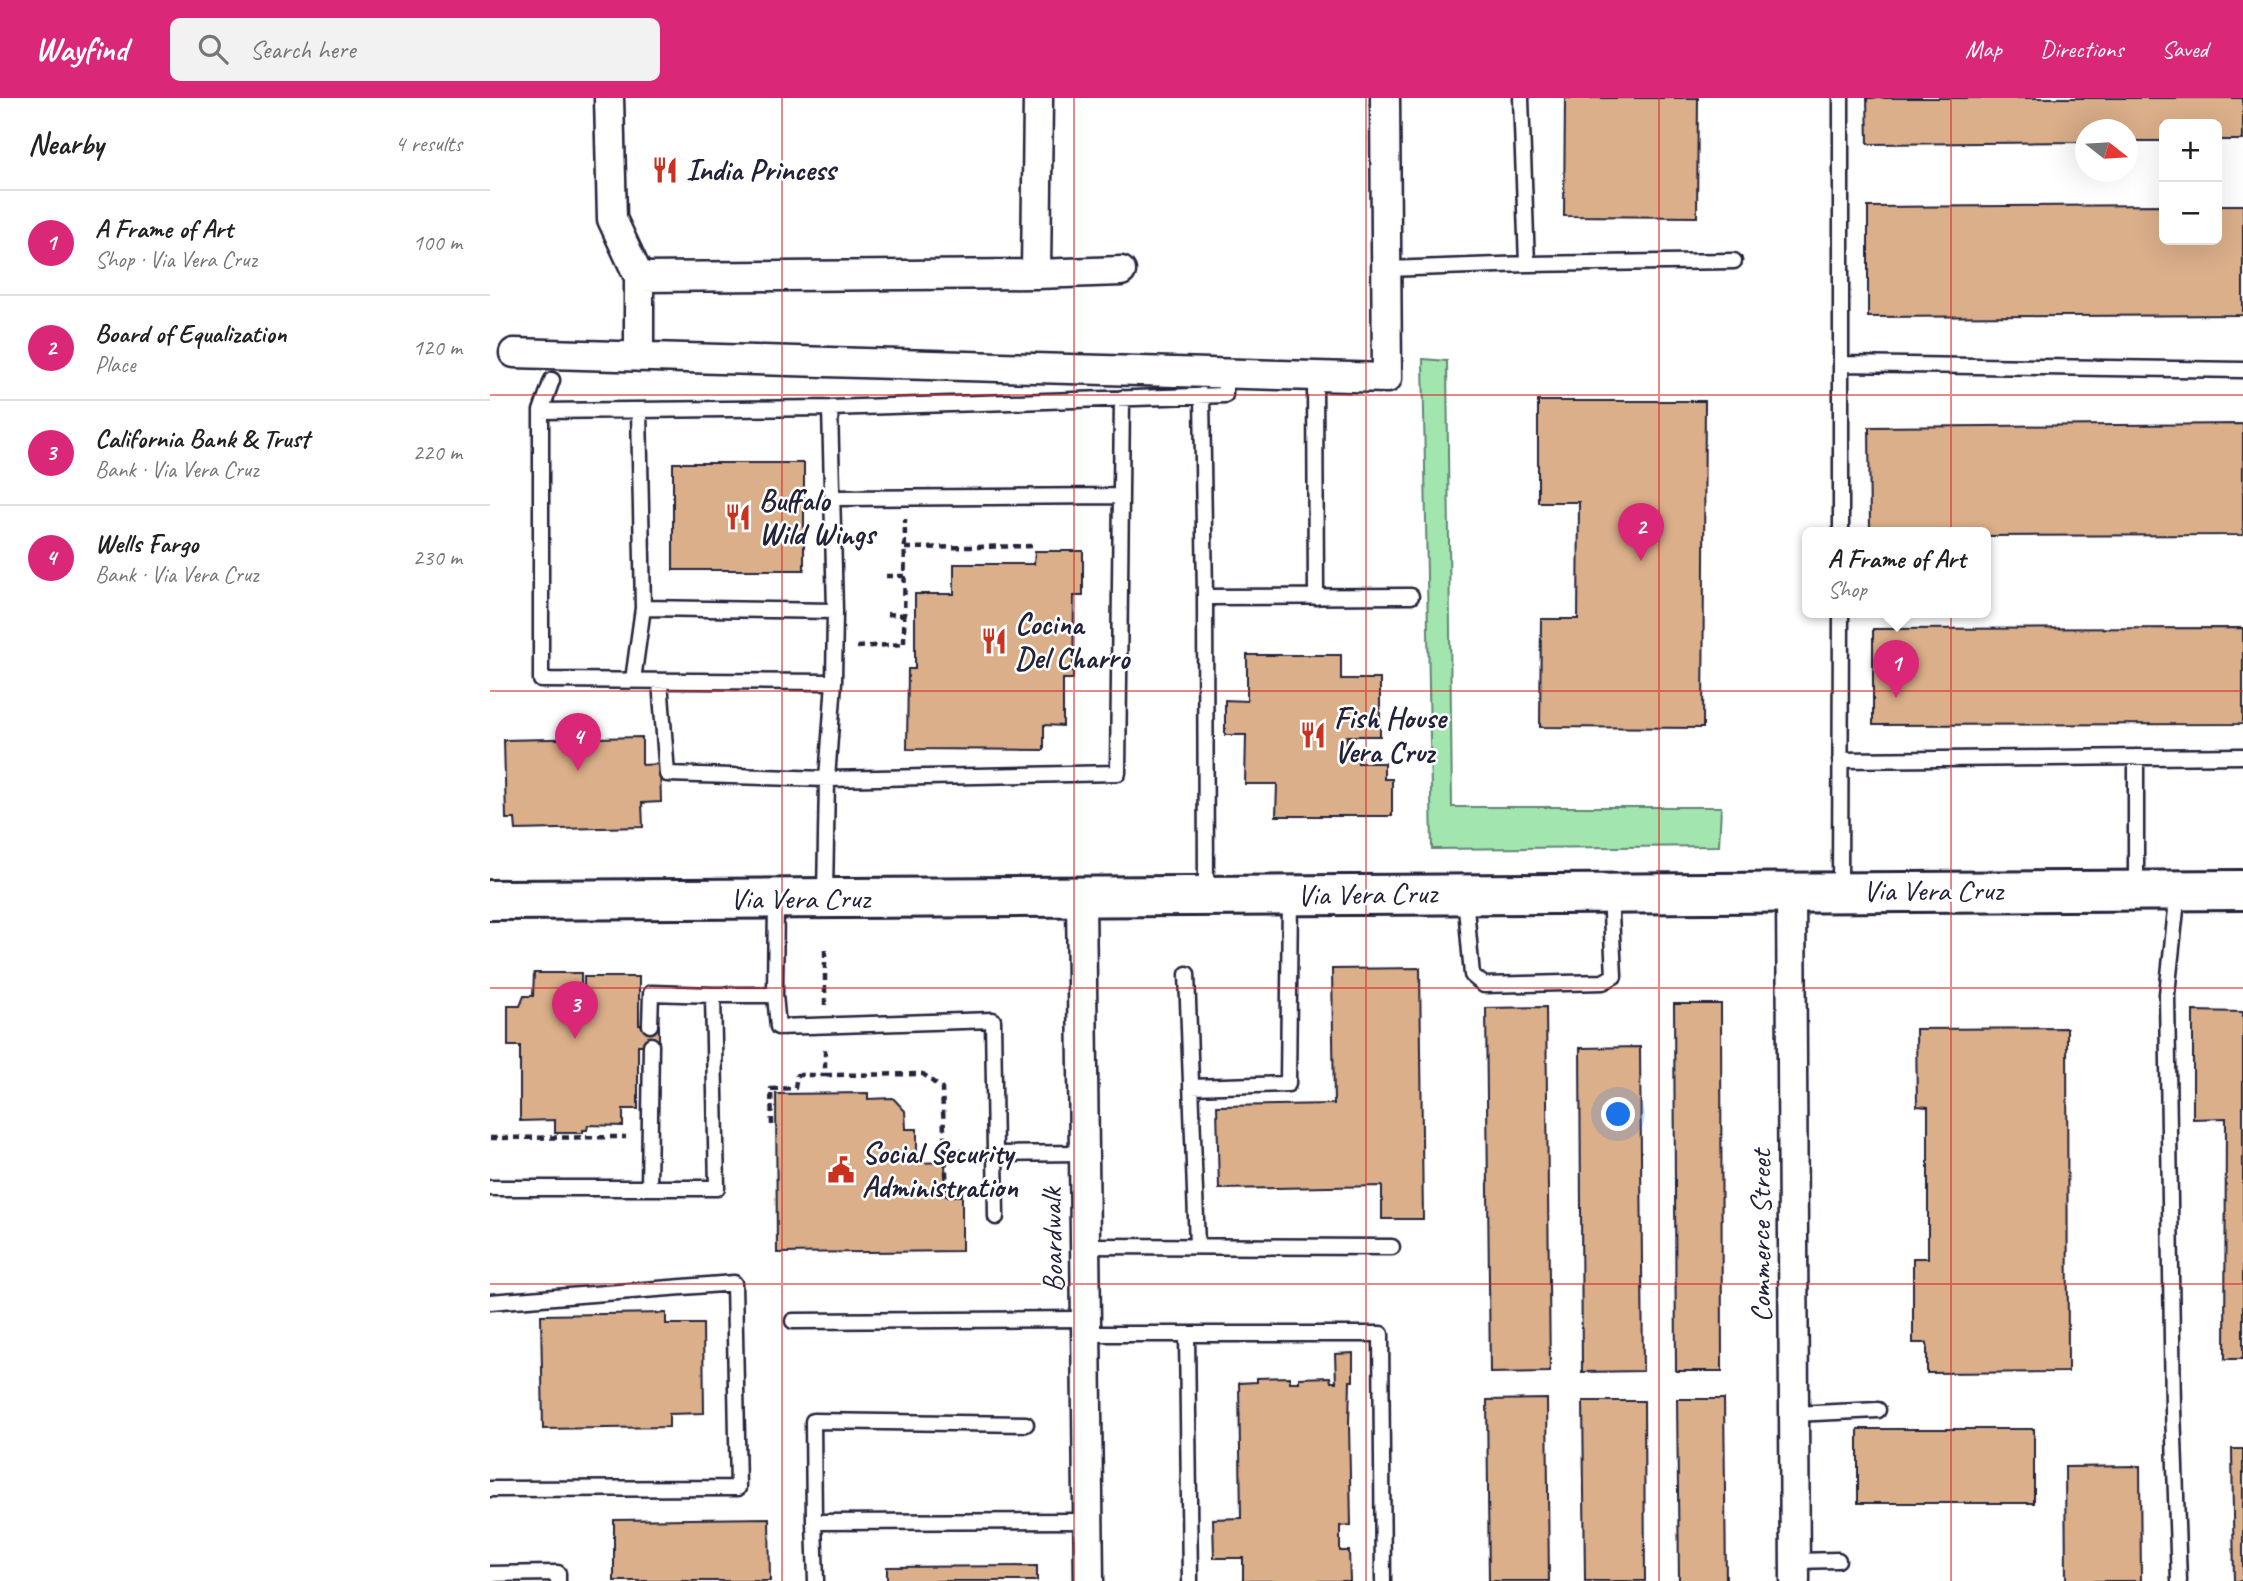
<!DOCTYPE html>
<meta charset="utf-8">
<style>
:root{--surface:#fff;--page:#f2f2f2;--text:#222;--muted:#767676;--line:#e0e0e0;--accent:#db2777}
body{margin:0;font-family:Caveat,sans-serif;background:var(--page);color:var(--text)}
.controls{position:absolute;right:21px;top:21px;display:grid;overflow:hidden;border-radius:10px;box-shadow:0 7px 28px #0002}
.controls button{width:63px;height:63px;display:grid;place-items:center;padding:0;border:0;border-bottom:2px solid var(--line);background:var(--surface);color:var(--text);font:35px sans-serif}
.compass{position:absolute;left:1585px;top:21px;width:63px;height:63px;border-radius:50%;background:var(--surface);box-shadow:0 7px 28px #0002;rotate:107deg}
.you{position:absolute;left:1129px;top:1017px;width:24px;height:24px;margin:-18px;border:5px solid #fff;border-radius:50%;background:#1a73e8;box-shadow:0 0 0 10px #1a73e833}
.badge{display:grid;place-items:center;width:46px;height:46px;border-radius:50%;background:var(--accent);color:#fff;font-size:23px;font-weight:700}
.pin{position:absolute;translate:-50% -58px;filter:drop-shadow(0 2px 4px #0008)}
.pin::after{content:'';position:absolute;top:37px;width:24px;height:21px;background:inherit;clip-path:polygon(0 0,100% 0,50% 100%)}
.popup{position:absolute;left:1312px;top:429px;width:189px;height:91px;box-sizing:border-box;display:grid;place-content:center;border-radius:10px;background:var(--surface);filter:drop-shadow(0 2px 5px #0005);font-size:23px;white-space:nowrap;color:var(--muted)}
.popup b{font-size:26px;color:var(--text)}
.popup::after{content:'';position:absolute;left:50%;top:100%;margin-left:-14px;border:14px solid transparent;border-top-color:var(--surface)}
.list{margin:0;padding:0;list-style:none}
h2{display:flex;justify-content:space-between;align-items:center;height:91px;margin:0;padding:0 28px;font-size:30px}
h2 small{font-size:23px;font-weight:400;color:var(--muted)}
.list li{display:grid;grid-template-columns:46px 1fr auto;gap:21px;align-items:center;box-sizing:border-box;height:105px;padding:0 28px;border-top:2px solid var(--line)}
.list b{display:block;font-size:26px;white-space:nowrap}
.list p{margin:0;font-size:23px;white-space:nowrap;color:var(--muted)}
.list em{font-size:23px;font-style:normal;color:var(--muted)}
.icon{flex:none;width:38px;height:38px;fill:none;stroke:currentColor;stroke-width:2;stroke-linecap:round;stroke-linejoin:round}
.map{position:relative;flex:none;width:1753px;height:1483px;overflow:hidden}
header{display:flex;align-items:center;gap:42px;box-sizing:border-box;height:98px;padding:0 35px;background:var(--accent);color:#fff}
header strong{font-size:33px}
nav{display:flex;gap:38px;margin-inline-start:auto;font-size:24px}
.search{width:490px;height:63px;background:var(--page);display:flex;align-items:center;gap:18px;box-sizing:border-box;padding:0 24px;border-radius:10px;color:var(--muted);font-size:26px}
main{display:flex}
aside{flex:1;background:var(--surface)}
.map>svg:first-child{display:block}
.green{fill:#a2e5af;stroke:#628475;stroke-width:2}
.building{fill:#daaf8a;stroke:#22223b;stroke-width:2}
.lines{fill:none;stroke-linecap:round;stroke-linejoin:round}
.lane-casing{stroke:#22223b;stroke-width:19}
.street-casing{stroke:#22223b;stroke-width:33}
.secondary-casing{stroke:#22223b;stroke-width:44}
.path{stroke:#22223b;stroke-width:4.5;stroke-dasharray:7 5;stroke-linecap:butt}
.lane{stroke:#fff;stroke-width:14}
.street{stroke:#fff;stroke-width:28}
.secondary{stroke:#fff;stroke-width:38}
.grid{fill:none;stroke:#d62828;stroke-width:2;stroke-opacity:0.55}
.labels{text-anchor:middle;stroke-width:5;stroke-linejoin:round;paint-order:stroke}
.poi-label{font-size:30px;font-weight:bold;fill:#22223b;stroke:#fff;text-anchor:start}
.street-label{font-size:30px;fill:#22223b;stroke:#fff}
</style>
<header>
<strong>Wayfind</strong>
<div class="search"><svg class="icon" aria-label="search" viewBox="0 0 24 24"><circle cx="10" cy="10" r="6"/><path d="M15 15l6 6"/></svg>Search here</div>
<nav><a>Map</a><a>Directions</a><a>Saved</a></nav>
</header>
<main>
<aside>
<h2>Nearby<small>4 results</small></h2>
<ul class="list">
<li><span class="badge">1</span><div><b>A Frame of Art</b><p>Shop · Via Vera Cruz</p></div><em>100 m</em></li>
<li><span class="badge">2</span><div><b>Board of Equalization</b><p>Place</p></div><em>120 m</em></li>
<li><span class="badge">3</span><div><b>California Bank &amp; Trust</b><p>Bank · Via Vera Cruz</p></div><em>220 m</em></li>
<li><span class="badge">4</span><div><b>Wells Fargo</b><p>Bank · Via Vera Cruz</p></div><em>230 m</em></li>
</ul>
</aside>
<div class="map">
<svg width="1753" height="1483" viewBox="0 0 1753 1483">
<rect width="100%" height="100%" fill="#fff"/>
<filter id="ink" filterUnits="userSpaceOnUse"><feTurbulence type="fractalNoise" baseFrequency=".0143" numOctaves="2"/><feDisplacementMap in="SourceGraphic" scale="14" xChannelSelector="R" yChannelSelector="G"/><feConvolveMatrix kernelMatrix="1 2 1 2 8 2 1 2 1" color-interpolation-filters="sRGB"/></filter>
<g filter="url(#ink)">
<path class="green" d="M933,261L957,263L962,709H1231L1229,748L942,751Z"/>
<path class="building" d="M1075,0H1208L1207,119L1074,118Z
M1377,0H1753V42H1727V26H1674V43H1638V32H1596V44L1378,46Z
M1674,107V142H1727V107H1753V217L1378,219V109Z
M1048,303H1215L1213,630L1050,629L1051,521H1088L1089,404H1048Z
M1753,326V437L1495,438V434H1380L1379,329Z
M183,365H314V472H183Z
M545,453H593V498H584L583,581H573V628L554,627V652L417,651L418,571H425V496H464V466H544Z
M1753,530V626L1383,627V531Z
M757,557H851V581H890V638H857L856,655H868V665H894V681H902V718H786L787,686H755L756,637H735V602L757,603Z
M152,639V667L170,666L171,704L152,705L153,729L26,732L25,721H16L14,642Z
M930,870L933,1121H892V1088L729,1091L727,1008L844,1006L842,871Z
M44,875H91V891L94,890V879H149V927H169V947H148V1011H133V1028L98,1027L97,1032H93V1035H65V1022L30,1023V948H18V908H30L34,898H43Z
M1184,906H1231L1232,1273H1186Z
M1056,909L1060,1274L1000,1275L996,910Z
M1703,913L1753,914V1261H1735L1736,1020L1703,1021Z
M1577,930L1578,1274L1437,1275V1245H1423V1160H1438V1009L1427,1008L1426,931Z
M1150,949L1153,1273L1092,1274L1090,950Z
M378,995V1001L403,1000L415,1013L416,1031H427V1065L455,1064L456,1098H472V1153L287,1155L286,996Z
M176,1215V1226H213L214,1315L179,1316V1329L53,1331L51,1217Z
M863,1255V1283H860L859,1326L861,1427L850,1428V1453H859L860,1483H753V1460H724L723,1421L751,1420L749,1285L767,1284V1280L800,1279V1284H809V1280L840,1279L841,1284H846L845,1256Z
M1057,1301L1059,1483H999L997,1302Z
M1187,1301H1234L1236,1483H1189Z
M1093,1303H1154L1155,1483H1095Z
M1368,1331H1544V1405H1368Z
M1742,1351H1753V1483H1744Z
M1650,1368L1651,1483H1576L1575,1369Z
M279,1420L280,1483H124V1422Z
M547,1468V1483H397V1469Z"/>
<g class="lines">
<g class="lane-casing">
<path id="lane" d="M1037,166L1244,163
M897,171L1037,166L1031,0
M1351,266L1753,272
M825,278L826,499
M62,282L51,313L340,310L735,297V276
M712,297L715,499L921,498
M340,310L345,513
M51,313V582L344,584L337,681L335,797
M342,400L631,398
M1351,434V0
M715,499L716,795
M153,510L345,513L344,584
M143,582L153,510L149,312
M170,583L177,676L337,681L628,675L632,300
M1350,662L1753,658
M1646,791V659
M1350,792L1351,514
M1688,793L1677,896L1683,1311L1689,1483
M975,798L982,877L994,887L1113,884L1124,878L1120,795
M697,876L707,1148
M285,897L288,929L503,922L506,1119
M160,927L161,895L223,897
M701,989L798,986L800,800
M505,1056L594,1055
M0,1090H227L223,897H285L286,801
M159,1090L161,947
M595,1148L902,1149
M0,1204L244,1185L248,1390L0,1391
M303,1223L596,1221
M596,1236H891L893,1483
M697,1236L700,1483
M1304,1316L1388,1312
M536,1326L323,1323L324,1424L598,1423
M324,1424L326,1483
M1305,1463L1348,1462
M0,1476L68,1475V1483"/>
</g>
<g class="street-casing">
<path id="street" d="M119,0L122,121L149,179V259
M546,176L548,0
M149,179L546,176L631,173
M24,255L897,280L895,0
M1301,792L1305,1483
M591,800L599,1483"/>
</g>
<g class="secondary-casing">
<path id="secondary" d="M0,802L1753,792"/>
</g>
<path class="path" d="M415,450L546,448
M396,478H414
M397,516L414,517
M367,549L414,546L415,421
M335,852V907
M335,977L433,976L452,991L457,1095H473
M282,1027L281,991L305,990L307,977H335V951
M0,1040L136,1039
M456,1052L483,1054"/>
<use href="#lane" class="lane"/>
<use href="#street" class="street"/>
<use href="#secondary" class="secondary"/>
</g>
</g>
<path class="grid" d="M292,0V1483M584,0V1483M876,0V1483M1169,0V1483M1461,0V1483M0,297H1753M0,593H1753M0,890H1753M0,1186H1753"/>
<defs>
<g id="restaurant-bare" transform="scale(2.1)"><path d="M-5-6h1v4h1v-4h1v4h1v-4h1v5L-1.5 .5V6h-2V.5L-5-1ZM5-6V6H3V1.5H1.5Q1.5-4 5-6Z" fill="#c8321e" stroke="#fff" stroke-width="2.5" paint-order="stroke"/></g>
<g id="civic-bare" transform="scale(2.1)"><path d="M-.6-6.5H3V-4.5H.6V-3L4-1V1h2V6H-6V1h2V-1L-.6-3ZM-1.2 2.5V6h2.4V2.5Z" fill="#c8321e" stroke="#fff" stroke-width="2.5" paint-order="stroke"/></g>
</defs>
<g fill-rule="evenodd">
<use href="#restaurant-bare" x="175" y="72"/>
<use href="#restaurant-bare" x="248" y="419"/>
<use href="#restaurant-bare" x="504" y="543"/>
<use href="#restaurant-bare" x="823" y="637"/>
<use href="#civic-bare" x="351" y="1072"/>
</g>
<g class="labels">
<g class="poi-label">
<text x="196" y="82">India Princess</text>
<text x="269" y="412">Buffalo<tspan x="269" dy="34">Wild Wings</tspan></text>
<text x="525" y="536">Cocina<tspan x="525" dy="34">Del Charro</tspan></text>
<text x="844" y="630">Fish House<tspan x="844" dy="34">Vera Cruz</tspan></text>
<text x="372" y="1065">Social Security<tspan x="372" dy="34">Administration</tspan></text>
</g>
<g class="street-label">
<text x="1443" y="802">Via Vera Cruz</text>
<text transform="translate(877 796) rotate(-1)" y="10">Via Vera Cruz</text>
<text x="310" y="810">Via Vera Cruz</text>
<text transform="translate(1270 1138) rotate(-90)" y="10">Commerce Street</text>
<text transform="translate(562 1142) rotate(-91)" y="10">Boardwalk</text>
</g>
</g>
</svg>
<div class="controls">
<button>+</button>
<button>−</button>
</div>
<svg class="compass" viewBox="-18 -18 36 36"><path d="M0-13l5 13h-10z" fill="#e53935"/><path d="M0 13l5-13h-10z" fill="#767676"/></svg>
<div class="you"></div>
<div class="pin badge" style="left:1406px;top:600px">1</div>
<div class="popup"><b>A Frame of Art</b>Shop</div>
<div class="pin badge" style="left:1151px;top:463px">2</div>
<div class="pin badge" style="left:85px;top:941px">3</div>
<div class="pin badge" style="left:88px;top:673px">4</div>
</div>
</main>
